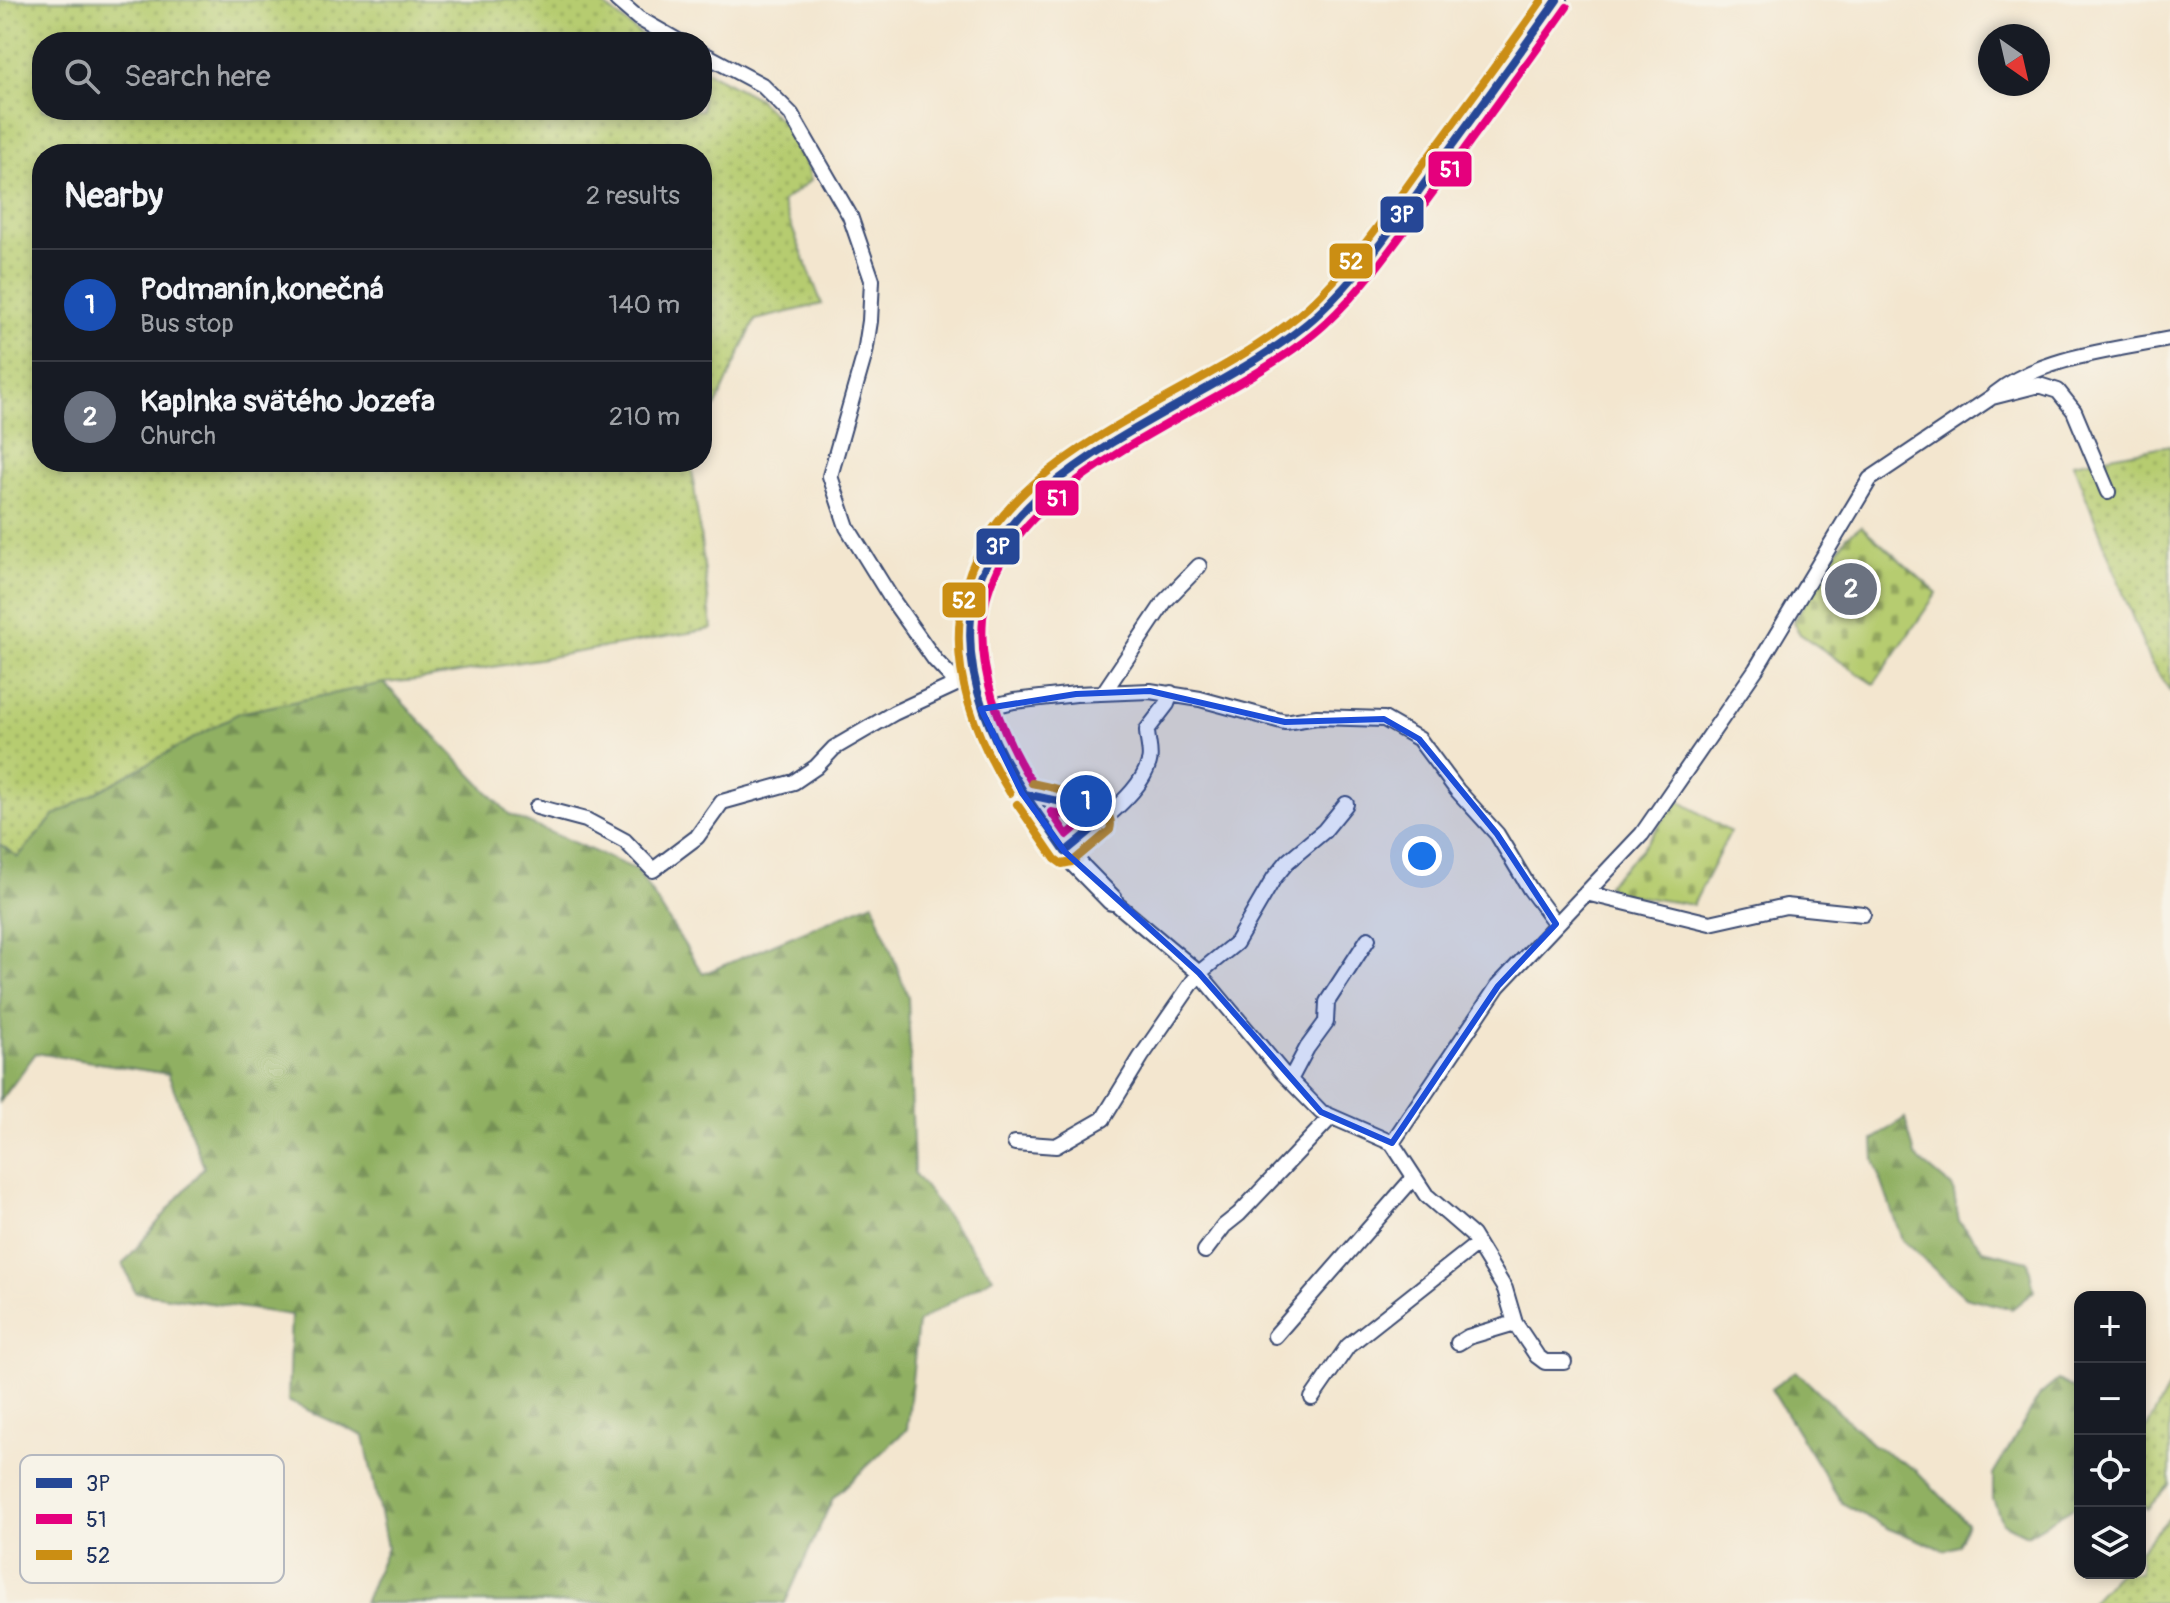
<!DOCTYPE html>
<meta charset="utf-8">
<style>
:root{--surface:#171b24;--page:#242831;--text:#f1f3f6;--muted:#9ea1a6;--line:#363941;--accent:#db2777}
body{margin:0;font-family:Pangolin,sans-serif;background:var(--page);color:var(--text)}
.controls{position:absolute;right:24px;bottom:24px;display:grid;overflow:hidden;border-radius:16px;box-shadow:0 4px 12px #0003}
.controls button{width:72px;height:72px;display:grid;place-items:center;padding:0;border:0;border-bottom:2px solid var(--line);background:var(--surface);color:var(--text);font:40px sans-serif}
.compass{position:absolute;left:1978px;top:24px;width:72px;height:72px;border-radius:50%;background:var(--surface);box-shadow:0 4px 12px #0003;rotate:146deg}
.you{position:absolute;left:1422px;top:856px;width:28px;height:28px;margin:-20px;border:6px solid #fff;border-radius:50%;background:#1a73e8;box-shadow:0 0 0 12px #1a73e833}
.badge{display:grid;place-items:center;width:52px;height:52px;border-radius:50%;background:var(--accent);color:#fff;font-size:26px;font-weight:700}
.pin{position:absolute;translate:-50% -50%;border:4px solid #fff;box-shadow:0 2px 8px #0006}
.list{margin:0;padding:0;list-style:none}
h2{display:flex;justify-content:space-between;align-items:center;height:104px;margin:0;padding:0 32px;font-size:34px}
h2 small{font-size:26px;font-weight:400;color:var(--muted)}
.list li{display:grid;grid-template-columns:52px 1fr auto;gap:24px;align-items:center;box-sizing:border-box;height:112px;padding:0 32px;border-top:2px solid var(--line)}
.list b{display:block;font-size:30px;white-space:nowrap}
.list p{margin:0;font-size:26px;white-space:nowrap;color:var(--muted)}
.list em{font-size:26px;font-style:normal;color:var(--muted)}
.icon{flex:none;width:44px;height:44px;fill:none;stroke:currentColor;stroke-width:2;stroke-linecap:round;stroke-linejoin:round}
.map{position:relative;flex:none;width:2170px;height:1603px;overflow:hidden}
.search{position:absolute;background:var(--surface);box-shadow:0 4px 12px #0003;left:32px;top:32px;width:680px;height:88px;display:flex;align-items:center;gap:20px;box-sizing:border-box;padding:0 28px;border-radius:32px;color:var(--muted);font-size:30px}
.panel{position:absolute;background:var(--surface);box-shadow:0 4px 12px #0003;left:32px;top:144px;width:680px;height:328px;border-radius:32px}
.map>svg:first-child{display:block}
.grass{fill:url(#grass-dots);stroke:#687e67;stroke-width:2}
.forest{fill:url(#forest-firs);stroke:#567060;stroke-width:2}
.cemetery{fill:url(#cemetery-stones);stroke:#687e67;stroke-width:2}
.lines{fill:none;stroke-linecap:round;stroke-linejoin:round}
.street-casing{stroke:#3b4a6f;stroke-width:18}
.secondary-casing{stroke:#3b4a6f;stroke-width:24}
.street{stroke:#fff;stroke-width:14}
.secondary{stroke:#fff;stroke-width:20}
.bus-1-casing{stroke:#f7f3e8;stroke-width:14}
.bus-2-casing{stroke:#f7f3e8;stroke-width:14}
.bus-3-casing{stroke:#f7f3e8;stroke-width:14}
.bus-1{stroke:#264796;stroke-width:8}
.bus-2{stroke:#e5007d;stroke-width:8}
.bus-3{stroke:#cb8e13;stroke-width:8}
.marked{fill:#1d4ed8;fill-opacity:0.2;stroke:#1d4ed8;stroke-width:6;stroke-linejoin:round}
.key{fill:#f7f3e8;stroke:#b5b8bf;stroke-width:2}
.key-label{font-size:22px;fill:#1b2f5e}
.line-badge{stroke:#f7f3e8;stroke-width:3}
.badge-label{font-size:22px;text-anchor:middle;font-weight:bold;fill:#fff}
</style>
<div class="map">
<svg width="2170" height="1603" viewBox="0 0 2170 1603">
<defs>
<pattern id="grass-dots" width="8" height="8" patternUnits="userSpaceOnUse" patternTransform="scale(2)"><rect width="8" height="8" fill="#b6cc70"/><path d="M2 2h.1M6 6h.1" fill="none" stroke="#93a65f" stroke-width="1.8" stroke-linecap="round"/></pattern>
<pattern id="forest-firs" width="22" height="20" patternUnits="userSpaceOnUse" patternTransform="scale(2)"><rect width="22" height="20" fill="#90b062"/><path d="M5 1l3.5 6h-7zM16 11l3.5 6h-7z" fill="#759054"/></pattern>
<pattern id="cemetery-stones" width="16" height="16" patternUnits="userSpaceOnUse" patternTransform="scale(2)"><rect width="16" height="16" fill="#b6cc70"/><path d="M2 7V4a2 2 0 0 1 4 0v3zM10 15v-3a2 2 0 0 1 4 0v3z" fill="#93a65f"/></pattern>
</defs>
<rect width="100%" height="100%" fill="#f7f3e8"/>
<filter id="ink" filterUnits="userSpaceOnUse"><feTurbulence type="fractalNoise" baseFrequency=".0125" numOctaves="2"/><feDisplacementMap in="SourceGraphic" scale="16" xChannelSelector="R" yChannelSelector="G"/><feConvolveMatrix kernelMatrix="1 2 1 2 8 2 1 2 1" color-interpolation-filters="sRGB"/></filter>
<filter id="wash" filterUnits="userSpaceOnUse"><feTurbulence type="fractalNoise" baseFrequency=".006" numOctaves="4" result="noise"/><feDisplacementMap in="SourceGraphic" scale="32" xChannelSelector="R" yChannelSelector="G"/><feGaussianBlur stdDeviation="1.8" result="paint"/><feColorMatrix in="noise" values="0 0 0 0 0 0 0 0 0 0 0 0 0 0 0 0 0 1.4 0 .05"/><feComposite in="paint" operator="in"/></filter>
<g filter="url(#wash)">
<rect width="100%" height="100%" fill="#f3e6cf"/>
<path class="grass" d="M0,0H597L650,42H42V110H702V69L757,98L801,141L811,180L782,202L822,304L755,320L702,436V154H42V462H691L712,629L417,680L384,683L54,816L18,858L0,844Z
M2170,445V691L2149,660L2073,463Z
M2170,1385V1484L2147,1509L2140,1498V1456L2143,1435Z
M2170,1517V1603H2090L2118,1573H2140V1550Z"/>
<path class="forest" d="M384,683L510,815L637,870L703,974L873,902L908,997L914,1173L993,1277L918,1322L907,1429L833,1498L785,1603H364L387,1547L364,1436L288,1401L291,1315L135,1292L123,1264L204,1167L168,1074L36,1053L0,1102V844L18,857L54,816L239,713Z
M1905,1118L1915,1156L1953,1188L1959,1221L1983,1250L2028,1261L2034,1291L2012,1309L1965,1297L1902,1240L1874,1160L1873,1140Z
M1796,1371L1872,1444L1916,1470L1967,1523L1958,1546L1945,1550L1889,1529L1842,1503L1771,1389Z
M2058,1380L2080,1392V1506L2077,1505L2027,1535L2002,1523L1993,1499V1475L2040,1395Z"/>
<path class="cemetery" d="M1861,526L1937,593L1874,684L1800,634L1793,622L1847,536Z
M1678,800L1730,832L1693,905L1617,893L1607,884L1641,850Z"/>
</g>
<g filter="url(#ink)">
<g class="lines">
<g class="street-casing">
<path id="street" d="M617,0L638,18L680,42
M702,53L762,85L791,114L850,216L872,280L870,321L865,353L830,476L847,527L891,598L935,660L956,682
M1995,394C2040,357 2114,350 2170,339
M1104,692L1165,601L1199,566
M981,709L1014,701L1076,694L1150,691L1200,699L1285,722L1317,717L1384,719L1419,739L1457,790L1497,834L1530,889L1556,924
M1022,793L1076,805L1100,823L1065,852
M537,807L586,820L625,841L653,870L697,837L722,802L794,782L816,767L834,748L894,713L965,680
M1100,823C1117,807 1143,786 1149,762C1152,753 1147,741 1147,730L1167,704L1171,693
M1586,893L1710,923L1786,906L1863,914
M1112,900L1199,973L1282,1072L1321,1112L1392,1143L1426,1195L1472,1235L1505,1289L1515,1323L1537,1356L1545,1362H1564
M1290,1080L1307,1048L1326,1022L1327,1002L1368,939
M1015,1143L1056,1146L1103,1119L1141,1057L1199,973L1236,943L1274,878L1288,861L1324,831L1346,804
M1392,1143L1498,986L1642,834L1756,669L1870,479L1992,397L2039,385L2058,391L2074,411L2108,492
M1205,1251L1224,1226L1239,1214L1331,1117
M1275,1336L1414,1177
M1458,1343L1468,1337L1515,1323
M1312,1398L1348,1346L1477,1244"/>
</g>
<g class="secondary-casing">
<path id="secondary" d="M1112,900L1065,852L1035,813L1022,793L981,709L970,665V628L976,587L990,552L1021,512L1064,475L1262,356L1320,313L1340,291L1409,204L1557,0"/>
</g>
<use href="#street" class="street"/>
<use href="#secondary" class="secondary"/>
<g class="bus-1-casing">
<path id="bus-1" d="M1025,794L1076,805L1100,823L1065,852Z
M1025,794C992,741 965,681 971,618C987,460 1218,408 1319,313C1362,273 1395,224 1429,177C1472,118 1515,60 1557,0"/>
</g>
<g class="bus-2-casing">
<path id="bus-2" d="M1032,783C1002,734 978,677 983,618C998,472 1228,413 1325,324C1368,284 1401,235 1436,188C1480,128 1524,68 1567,7
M1051,812L1071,816L1081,823L1067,835Z"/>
</g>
<g class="bus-3-casing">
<path id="bus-3" d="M1010,793C977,740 953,679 960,616C976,450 1202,404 1308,307C1351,267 1384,218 1418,171C1460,114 1502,58 1542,0
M1017,804L1055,859L1062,864L1072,862L1110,830C1119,799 1053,788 1032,783"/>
</g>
<use href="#bus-1" class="bus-1"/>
<use href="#bus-2" class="bus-2"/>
<use href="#bus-3" class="bus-3"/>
</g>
</g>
<path class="marked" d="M1150,691L1285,722L1384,719L1419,739L1497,834L1556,924L1498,986L1392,1143L1321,1112L1199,973L1065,852L1022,793L981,709L1076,694Z"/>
<rect x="20" y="1455" width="264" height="128" rx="12" class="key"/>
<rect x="36" y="1478" width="36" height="10" fill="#264796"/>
<rect x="36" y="1514" width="36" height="10" fill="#e5007d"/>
<rect x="36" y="1550" width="36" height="10" fill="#cb8e13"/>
<g class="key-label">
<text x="86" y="1491">3P</text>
<text x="86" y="1527">51</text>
<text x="86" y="1563">52</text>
</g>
<g class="line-badge">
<rect x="1427" y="150" width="46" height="38" rx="8" fill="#e5007d"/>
<rect x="1379" y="195" width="46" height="39" rx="8" fill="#264796"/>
<rect x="1328" y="242" width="46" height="38" rx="8" fill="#cb8e13"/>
<rect x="1034" y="479" width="46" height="38" rx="8" fill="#e5007d"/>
<rect x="975" y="527" width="46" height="39" rx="8" fill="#264796"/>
<rect x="941" y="581" width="46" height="38" rx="8" fill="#cb8e13"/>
</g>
<g class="badge-label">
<text x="1450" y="177">51</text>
<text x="1402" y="222">3P</text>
<text x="1351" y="269">52</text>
<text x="1057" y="506">51</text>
<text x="998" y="554">3P</text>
<text x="964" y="608">52</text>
</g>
</svg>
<div class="controls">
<button>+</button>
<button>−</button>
<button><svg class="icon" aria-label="locate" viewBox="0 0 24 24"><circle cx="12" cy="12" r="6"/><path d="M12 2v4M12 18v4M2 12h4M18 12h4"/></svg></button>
<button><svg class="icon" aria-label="layers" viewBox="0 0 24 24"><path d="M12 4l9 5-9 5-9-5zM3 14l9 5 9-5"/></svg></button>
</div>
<svg class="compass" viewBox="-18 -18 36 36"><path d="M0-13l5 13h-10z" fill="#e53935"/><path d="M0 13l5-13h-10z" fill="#9ea1a6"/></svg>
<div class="you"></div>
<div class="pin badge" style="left:1086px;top:801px;background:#1a4fb4">1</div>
<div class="pin badge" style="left:1851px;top:589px;background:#6b7280">2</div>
<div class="search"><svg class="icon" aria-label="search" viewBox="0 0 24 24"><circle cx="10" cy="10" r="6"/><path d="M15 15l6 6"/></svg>Search here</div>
<section class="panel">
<h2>Nearby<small>2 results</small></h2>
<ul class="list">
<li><span class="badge" style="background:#1a4fb4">1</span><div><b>Podmanín,konečná</b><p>Bus stop</p></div><em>140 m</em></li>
<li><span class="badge" style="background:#6b7280">2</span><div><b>Kaplnka svätého Jozefa</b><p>Church</p></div><em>210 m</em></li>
</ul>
</section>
</div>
